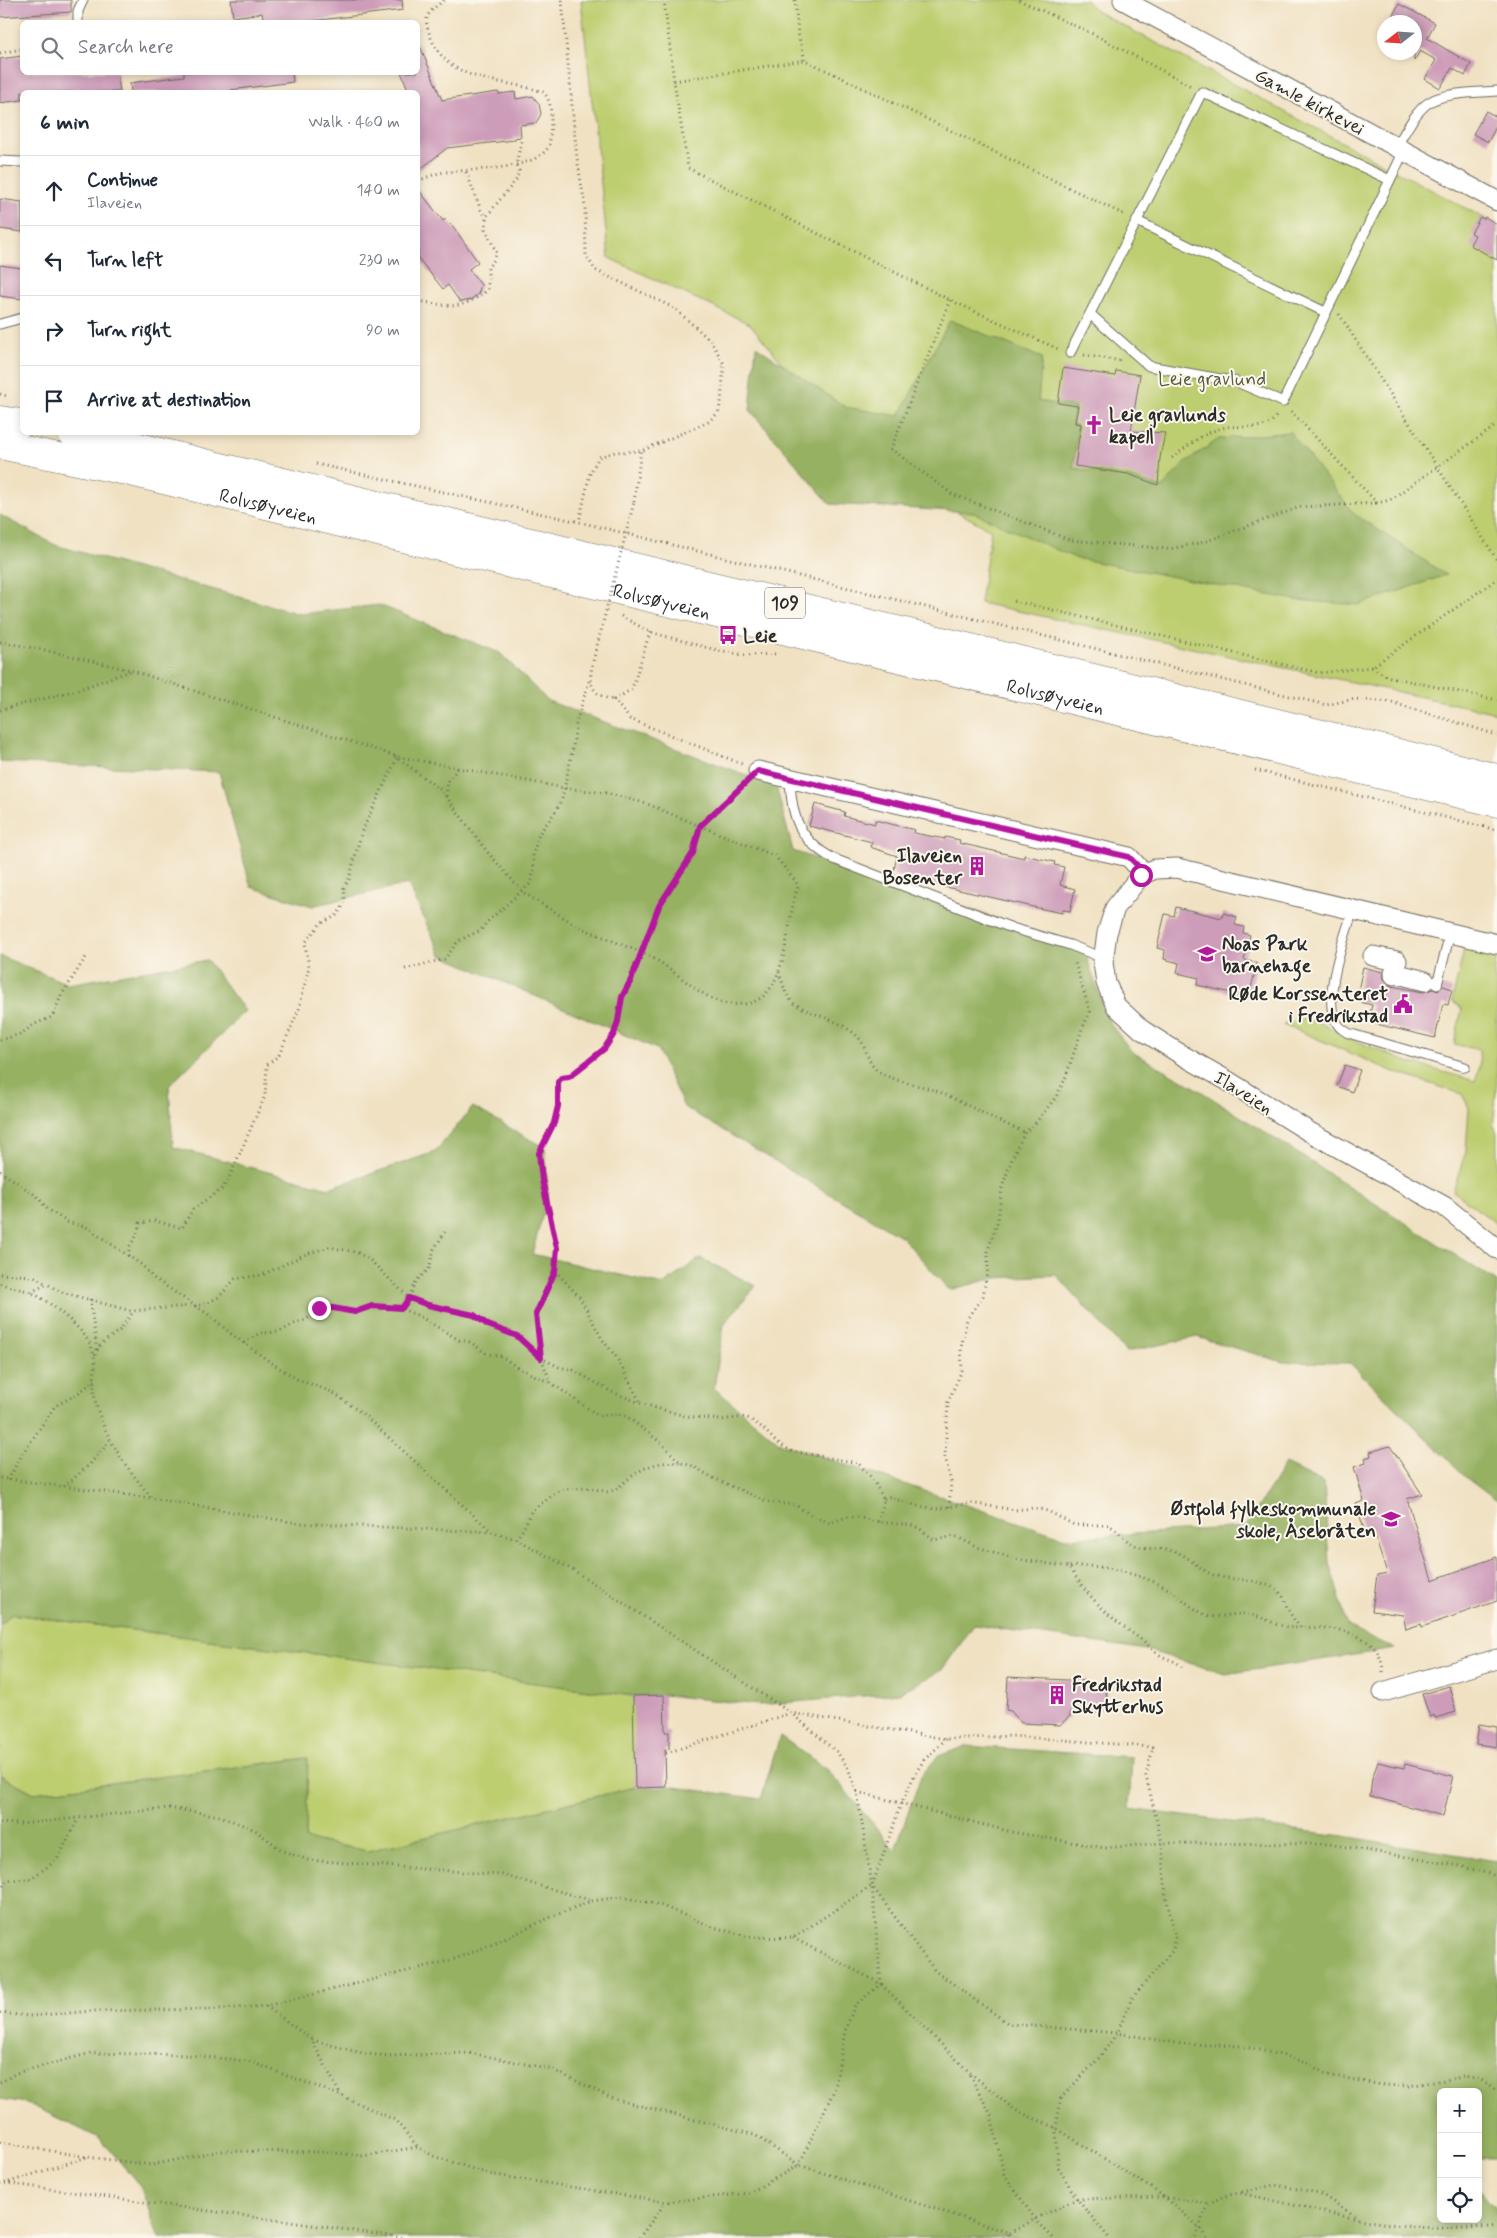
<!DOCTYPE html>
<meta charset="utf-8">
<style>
:root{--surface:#fff;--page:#f2f2f3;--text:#1f2937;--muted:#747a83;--line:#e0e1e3}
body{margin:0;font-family:Mynerve,sans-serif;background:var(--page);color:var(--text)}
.controls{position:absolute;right:15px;bottom:15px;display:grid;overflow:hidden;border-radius:8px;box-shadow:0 2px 8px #0003}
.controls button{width:45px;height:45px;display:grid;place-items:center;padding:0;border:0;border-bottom:1px solid var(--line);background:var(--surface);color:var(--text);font:25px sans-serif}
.compass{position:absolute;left:1377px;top:15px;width:45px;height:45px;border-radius:50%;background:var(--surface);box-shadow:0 2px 8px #0003;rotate:253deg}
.stop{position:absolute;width:15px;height:15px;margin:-11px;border:4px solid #b5179e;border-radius:50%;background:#fff}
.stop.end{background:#b5179e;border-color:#fff;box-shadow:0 1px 5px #0008}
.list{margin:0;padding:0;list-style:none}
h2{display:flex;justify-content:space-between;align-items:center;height:65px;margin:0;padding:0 20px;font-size:21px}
h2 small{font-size:16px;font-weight:400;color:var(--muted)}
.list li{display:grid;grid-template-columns:32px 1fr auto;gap:15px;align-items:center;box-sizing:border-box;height:70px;padding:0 20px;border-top:1px solid var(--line)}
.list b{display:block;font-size:19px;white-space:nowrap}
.list p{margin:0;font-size:16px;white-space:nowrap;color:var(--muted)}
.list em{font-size:16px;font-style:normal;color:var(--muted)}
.icon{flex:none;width:28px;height:28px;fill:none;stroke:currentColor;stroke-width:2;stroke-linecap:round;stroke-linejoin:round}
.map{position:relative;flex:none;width:1497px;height:2238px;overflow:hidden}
.search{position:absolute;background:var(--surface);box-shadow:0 2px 8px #0003;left:20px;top:20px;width:400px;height:55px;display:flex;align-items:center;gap:12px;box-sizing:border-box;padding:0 18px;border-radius:8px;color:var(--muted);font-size:19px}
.panel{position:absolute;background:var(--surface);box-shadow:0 2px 8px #0003;left:20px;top:90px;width:400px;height:345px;border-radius:8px}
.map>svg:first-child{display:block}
.green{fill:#bdce70;stroke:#747c4e}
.forest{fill:#96b162;stroke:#606e46}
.building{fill:#cd9cb9}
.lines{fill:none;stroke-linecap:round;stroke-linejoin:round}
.lane-casing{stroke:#706b60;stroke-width:11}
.street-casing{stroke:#706b60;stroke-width:21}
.primary-casing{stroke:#706b60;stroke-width:29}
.path{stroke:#706b60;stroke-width:3;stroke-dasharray:1 4;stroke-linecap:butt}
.lane{stroke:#fff;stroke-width:9}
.street{stroke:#fff;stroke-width:19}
.primary{stroke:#fff;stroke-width:28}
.path-bridge{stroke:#706b60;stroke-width:3;stroke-dasharray:1 4;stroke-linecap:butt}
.route{stroke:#b5179e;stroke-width:6}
.labels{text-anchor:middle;stroke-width:4;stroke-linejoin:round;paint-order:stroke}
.shield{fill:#fbf7ec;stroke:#696865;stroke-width:1}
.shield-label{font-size:18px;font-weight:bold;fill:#2b2b2b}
.street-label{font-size:19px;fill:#2b2b2b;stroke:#fbf7ec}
.park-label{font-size:19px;fill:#575c40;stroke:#fbf7ec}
.poi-label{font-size:19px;font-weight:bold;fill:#2b2b2b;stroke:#fbf7ec;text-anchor:start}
</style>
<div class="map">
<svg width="1497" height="2238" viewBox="0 0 1497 2238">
<rect width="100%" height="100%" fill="#fbf7ec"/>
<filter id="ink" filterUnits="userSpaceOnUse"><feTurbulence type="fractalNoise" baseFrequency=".02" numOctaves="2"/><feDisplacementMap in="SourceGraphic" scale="10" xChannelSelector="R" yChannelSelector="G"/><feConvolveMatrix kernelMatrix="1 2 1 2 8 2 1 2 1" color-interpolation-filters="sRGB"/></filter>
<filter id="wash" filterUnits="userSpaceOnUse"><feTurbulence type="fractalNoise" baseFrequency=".0096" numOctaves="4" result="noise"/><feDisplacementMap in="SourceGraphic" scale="20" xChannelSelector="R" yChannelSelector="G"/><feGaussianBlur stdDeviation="1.12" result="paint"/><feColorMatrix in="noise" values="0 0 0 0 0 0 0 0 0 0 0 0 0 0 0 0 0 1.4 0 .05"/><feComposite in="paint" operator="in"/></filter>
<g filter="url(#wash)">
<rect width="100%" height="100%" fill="#f0e1c2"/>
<path class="green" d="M581,0H1086L1098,12L1497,225V713L980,603L991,530L863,461L750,324L609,258Z
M1468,947L1497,955L1494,975L1497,987V1082L1493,1125L1497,1132V1224L1453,1191L1466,1151L1469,1108L1462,1094L1394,1072L1283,1024L1305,1019L1324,1024L1342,1035L1405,1061L1475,1081L1480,1066L1479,1050L1454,1044L1462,1009L1452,1001L1464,950Z
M11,1614L634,1696L636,1787L368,1851L306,1839L307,1758L34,1793L0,1775V1625Z"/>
<path class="forest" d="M950,320L1042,358L1038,401L1075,407L1072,424L1078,426L1073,468L1129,477L1162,488L1186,462L1219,439L1290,432L1354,514L1446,575L1358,605L1295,600L1075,558L972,512L830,504L750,410L756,346L845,407L899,416Z
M0,515L55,545L300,614L379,605L500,653L548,701L776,786L793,851L1083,947L1109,1022L1132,1052L1193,1086L1497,1282V1500L1465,1476L1350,1363L1283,1362L1197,1337L1126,1352L1056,1275L995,1278L949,1290L902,1237L684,1107L657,1049L441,955L408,884L312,906L251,887L219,772L0,762Z
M0,956L68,984L207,960L245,1011L169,1086L173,1147L329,1188L435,1152L473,1107L545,1148L548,1195L532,1254L663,1285L700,1258L756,1286L724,1324L714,1388L778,1442L1065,1538L1246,1527L1285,1464L1324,1483L1329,1562L1348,1627L1395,1649L1225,1674L1147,1650L974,1625L941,1671L899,1693L759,1705L663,1695L634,1696L12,1614L0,1625Z
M780,1736L828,1770L895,1850L921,1776L938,1756L967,1746L1132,1757L1129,1809L1343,1836L1497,1861V2158H1478V2092H1441V2219H1478V2188L1491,2204L1497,2208V2238H159L140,2186L101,2139L27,2103L0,2099V1775L34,1793L308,1758L306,1839L368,1851L636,1787L667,1786L761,1799Z"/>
<g id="blocks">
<path class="building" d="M0,0H71V12L0,17Z
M231,0H402L403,10L303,22H264L262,13L233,17Z
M1399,4L1435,23L1427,38L1471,64L1465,76L1452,68L1440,88L1425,79L1436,60L1420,51L1414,61V22H1389Z
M418,41L442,100L498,92L499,94L515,92L516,99L533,96L539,104L541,114L536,123L520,125L521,137L514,138L515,140L447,148L418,171V92H409L401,72H418Z
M22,56V72H117L120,92H22V100L0,103V59Z
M184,72H292L293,82L231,90V92H131L130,83L184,76Z
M1486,111L1497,117V125L1488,142L1473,134Z
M418,189L443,221L446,219L452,225L478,262L469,269L481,285L478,294L470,300L460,302L448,285L443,289L418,258Z
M0,199L22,202V232L0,229Z
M1480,217L1484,219L1485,217L1497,224V260L1470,245L1475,235L1471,233Z
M0,265L22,268V299L0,296Z
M1063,368L1115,376L1116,371L1140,375L1131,431L1165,433L1160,458L1158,485L1128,474L1075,466L1081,424L1075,423L1078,406L1058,403Z
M815,804L845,812L844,816L875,824V820L915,830L914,833L945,839V837L960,840L959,843L1024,858V855L1055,862L1054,865L1064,867L1060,885L1075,889L1070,911L1063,910L1062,913L1038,908L893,875L897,856L870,847L872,842L809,826Z
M1176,907L1222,918L1223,913L1237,917L1235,925L1244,927L1243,933L1250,935L1244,960L1257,963L1249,997L1197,985L1199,978L1177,973L1179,963L1164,959L1165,950L1157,948L1165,914L1174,916Z
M1363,967L1383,972L1384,979L1391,986L1423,992L1433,989L1438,991L1443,986L1452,989L1448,1005L1443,1004L1435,1038L1368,1022L1372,1005L1356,1001Z
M1345,1065L1360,1070L1352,1092L1337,1086Z
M1390,1446L1422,1494L1407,1499L1432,1580L1497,1557V1601L1422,1627L1421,1624L1406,1629L1403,1615L1372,1611L1377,1575L1387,1573L1373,1530L1365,1532L1356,1504L1364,1501L1354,1467L1366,1463L1365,1458L1371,1456L1370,1452Z
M1008,1677L1086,1681V1685L1107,1686L1106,1704L1098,1711L1070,1712V1716L1060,1725L1021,1723L1011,1711L1006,1710Z
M1449,1686L1456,1712L1435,1718L1434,1715L1430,1717L1422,1694Z
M664,1695L665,1732H669V1749L665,1750L666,1787L635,1788L633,1696Z
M1479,1724L1497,1727V1747L1476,1744Z
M1378,1762L1404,1768L1405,1764L1453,1776L1443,1816L1370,1796L1372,1778Z"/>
</g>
</g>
<g filter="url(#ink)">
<use href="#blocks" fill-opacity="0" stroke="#706b60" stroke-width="1"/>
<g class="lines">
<g class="lane-casing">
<path id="lane" d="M78,22V11L83,0
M1396,147C1405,133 1414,113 1428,103C1443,92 1478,93 1497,91
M0,161L22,162
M1137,221L1325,312
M1090,314L1149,366L1237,382L1283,402L1404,151
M0,324L22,318
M1070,353L1202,92L1390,180
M790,778C791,816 799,841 834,859L1012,928L1070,945L1103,958
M1353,910C1345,936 1319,1004 1339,1026C1341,1029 1345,1031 1348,1033L1465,1067
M1437,985L1450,933"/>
</g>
<g class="street-casing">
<path id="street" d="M1123,0L1497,201
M758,771L1129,857L1137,866L1141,875
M1497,944L1177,868L1155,869L1141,875L1115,908L1107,933L1103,962L1106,983L1116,1006L1142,1030L1182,1055L1228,1081L1308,1131L1444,1206L1497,1249
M1373,956L1397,961L1394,975
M1394,973L1425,981
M1383,1692L1497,1659"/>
</g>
<g class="primary-casing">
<g id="primary">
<path d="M0,420L22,423"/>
<path d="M71,432L128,444C584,557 1042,662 1497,778"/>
<path id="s1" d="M0,445L126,471L1497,803"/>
</g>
</g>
<path class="path" d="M562,0L577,158L585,206L586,255L595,270L674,308L711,341L724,364L721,402L718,413L708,422L641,451L615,452L599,457L590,473L579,522
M664,0L674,81L688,168L950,300L1058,349
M795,0L798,33L805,60
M1019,0L1093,34L1191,86
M0,53L22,49
M674,81L805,60L1125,215
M466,172L481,210L486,217
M418,181C425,178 432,175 439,173C465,168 541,173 550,143C550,128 555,102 543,92C503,78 450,85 431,38C422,16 427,14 444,0
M950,300L891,449L952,494L1070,540L1169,549L1204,542L1300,507L1377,503
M418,301C453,306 457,312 488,290V267L494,260L497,253L485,229L486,217L516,180L519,171L516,165L522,138
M1339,314L1497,560
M1084,355L1122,361
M0,394L7,396
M1291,411L1377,503L1390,500L1497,425
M1172,458C1189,445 1205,431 1227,427C1243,425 1269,433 1277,414
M316,464L579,522L1326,705L1354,699L1391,702L1497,735
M634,502L641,451
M1014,601L1319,673L1372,667L1497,579
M621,616L650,632L708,648L744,655L778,654
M650,632L632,689L614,700L630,719L742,764
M0,642L45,650L130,670L395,756L564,788L606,793L645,803L700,826L745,784
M596,650C590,673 583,694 614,700
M1372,667L1386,676L1497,700
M0,710L77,690L130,671
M395,756L441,790L489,854L524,893L579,927L640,952C665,961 686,985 711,998C722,1004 732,1005 744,1004C790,1000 785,919 798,887L796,882L775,856L700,826C695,846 689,862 678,879C672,888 663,897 659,907C647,937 635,966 623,995C615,1015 621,1029 604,1049C595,1058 573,1077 561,1078L558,1082V1106L554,1123L539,1153L542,1180L557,1248L555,1271L536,1314L541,1358L551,1383L599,1416L617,1414L626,1416L659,1441L681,1463L693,1466L713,1478L768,1502L796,1505L809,1514L830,1523L847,1517H857L878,1522
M1255,770L1497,830
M446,796L448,781L458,768
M405,969L445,959L458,941L481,930L487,922L531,883L534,868L533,854L539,834L555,812L562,799L573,747L576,723L590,678
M779,972L786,994L793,1003C812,1015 839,1019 857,1036C867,1045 866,1063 878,1071C893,1082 922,1085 939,1092C968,1104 995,1121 1025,1132
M0,1040L21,1034L35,1024L52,1017L61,996L86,957
M0,1171L38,1197L46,1208L67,1222L86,1227L142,1265L152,1277L212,1317L230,1333L270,1362L297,1379L332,1392L363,1414L491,1531
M128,1256L130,1246L137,1235L140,1223L155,1221L182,1228L193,1209L222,1189L229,1178L265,1096L267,1065L279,1055L299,1009L309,967L305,943L320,924L336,916L342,908L345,899L344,888L349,879L362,831L397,758
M555,1271L579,1296L602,1339L617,1358L640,1402
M0,1274L34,1276L46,1284
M0,1283C10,1288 22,1288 32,1293C49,1301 77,1324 87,1339C101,1359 91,1378 95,1399C103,1437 127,1468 151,1497
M31,1292L47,1284L61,1292L131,1311L202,1305L219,1297L235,1279L262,1275L306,1254L329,1247L356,1252L369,1259L409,1298L416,1281L429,1269L434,1249L445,1232
M90,1299L97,1350
M402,1309L419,1316L459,1340L470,1342L487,1354L501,1356L518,1368L551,1383
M244,1343L260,1333L279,1332L298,1322L306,1320L319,1308H333L355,1312L372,1307L402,1309L409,1298L427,1305L474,1315L488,1325L517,1336L541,1358L559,1367L573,1370L612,1392L640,1403L685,1416L720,1420L744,1417L750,1419L764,1429L775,1441L791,1451L858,1463L871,1477L884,1499L878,1522L911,1525L919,1528L934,1540L955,1536L977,1547L1016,1559L1070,1567C1086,1597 1115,1622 1142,1640C1148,1644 1153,1651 1160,1655C1168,1660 1176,1660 1183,1668
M95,1355L101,1344L120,1330L133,1312
M0,1478L151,1498L297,1523L491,1532L516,1539L573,1570L791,1713L837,1752L848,1768L857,1792L872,1886L935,1971L1009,2024L1117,2033L1182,2044L1241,2046L1286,2056L1308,2064L1328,2075L1382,2085L1408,2086L1464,2077L1481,2080L1497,2089
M8,1480L21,1456L55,1406L76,1395L95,1380
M64,1487L90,1464L110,1441
M884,1499L889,1497L918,1506L937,1509L970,1503L1015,1510L1033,1508L1048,1511L1074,1525H1108C1118,1529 1124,1541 1135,1545C1149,1551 1166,1547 1181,1554C1193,1560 1202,1572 1217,1576C1235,1581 1264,1578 1279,1592C1285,1597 1287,1606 1290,1612C1292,1618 1297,1623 1301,1628C1332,1625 1383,1633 1383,1673
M949,1507L951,1482L945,1457L948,1402L962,1370L961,1348L967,1319L983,1296L988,1268V1250L998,1220L1002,1187L1013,1156L1025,1132L1034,1125L1056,1097L1065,1079L1082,1029L1090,1012L1075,963
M516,1539L523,1529L532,1510L557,1492L563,1489L590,1488L608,1492C619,1489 626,1480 635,1474C649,1464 664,1461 680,1463
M1070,1567C1099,1562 1149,1576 1173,1592C1183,1600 1192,1608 1204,1614C1215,1620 1229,1614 1241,1614C1263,1614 1277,1629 1300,1628
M666,1753L791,1713L946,1739L1011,1736L1153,1747L1146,1776L1162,1843L1166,1897L1175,1934L1173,1950L1132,1998L1117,2033L1100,2057L1061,2098L1056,2128L1058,2167L1077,2199L1109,2238
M857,1792L1012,1832L1105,1848L1162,1843L1329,1844L1460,1866L1497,1876
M0,1823L21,1824L170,1808L220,1816L255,1830L283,1851L308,1860L502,1875L590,1900
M0,1890L7,1880L30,1879L57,1860L78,1819
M793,1938L881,1984L969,2072L1015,2110L1056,2128L1165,2197L1199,2227L1207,2238
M266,2006L312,2040L341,2096
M0,2013L29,2016L93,2011L223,2009L266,2006L452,1960L496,1943L544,1920L591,1901L621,1897L660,1905L710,1926L749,1937L793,1938L871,1886
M312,2040L365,2054L390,2056L470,2053L551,2069L614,2099L755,2135L799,2165L835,2088L845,2031L855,2005L881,1984L872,1886L901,1804L915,1774L924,1760L946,1739
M970,2075L991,2115L1004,2174L1035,2219L1053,2238
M0,2083L16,2073L91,2053L187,2055L248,2061L342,2096L395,2120L417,2146
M0,2142L87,2157L152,2165L221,2151L325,2152L363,2156L418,2147L433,2156L489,2174L666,2202L749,2193L799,2165L1010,2233L1035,2219L1077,2199L1165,2197L1209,2204
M9,2182L87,2157
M0,2184L6,2183L406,2238
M1242,2192L1275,2185L1319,2193L1357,2217
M639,2238L666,2202
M1004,2238L1010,2233
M1195,2238C1206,2208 1206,2198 1240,2193C1324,2211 1410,2238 1497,2225"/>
<use href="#lane" class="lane"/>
<use href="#street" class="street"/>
<use href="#primary" class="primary"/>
<path class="path-bridge" d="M596,650L634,502"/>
</g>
</g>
<g class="lines" filter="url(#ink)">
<path class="route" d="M319,1308H333L355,1312L372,1306L402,1308L409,1298L428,1305L474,1315L488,1325L517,1336L541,1358L536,1314L555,1271L557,1248L542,1180L539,1153L554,1123L558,1106V1082L561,1078L569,1077L604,1049L614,1034L618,1021L622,997L631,980L659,906L693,853L700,826L758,771L1129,857L1138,866L1141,875"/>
</g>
<defs>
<g id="church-bare" transform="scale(1.5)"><path d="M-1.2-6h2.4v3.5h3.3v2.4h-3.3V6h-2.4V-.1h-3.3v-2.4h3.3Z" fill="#b5179e" stroke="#fbf7ec" stroke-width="2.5" paint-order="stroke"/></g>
<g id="bus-bare" transform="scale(1.5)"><path d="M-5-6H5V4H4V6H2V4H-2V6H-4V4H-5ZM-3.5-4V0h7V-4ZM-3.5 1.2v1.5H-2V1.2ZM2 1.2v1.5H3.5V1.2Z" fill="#b5179e" stroke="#fbf7ec" stroke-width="2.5" paint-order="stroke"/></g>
<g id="building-bare" transform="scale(1.5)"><path d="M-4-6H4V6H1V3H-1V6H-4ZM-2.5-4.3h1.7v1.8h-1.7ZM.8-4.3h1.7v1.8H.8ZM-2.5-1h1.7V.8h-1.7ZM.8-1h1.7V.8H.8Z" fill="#b5179e" stroke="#fbf7ec" stroke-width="2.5" paint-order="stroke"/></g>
<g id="school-bare" transform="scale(1.5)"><path d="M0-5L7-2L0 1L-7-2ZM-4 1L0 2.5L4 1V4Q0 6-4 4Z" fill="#b5179e" stroke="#fbf7ec" stroke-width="2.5" paint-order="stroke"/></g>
<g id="civic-bare" transform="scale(1.5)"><path d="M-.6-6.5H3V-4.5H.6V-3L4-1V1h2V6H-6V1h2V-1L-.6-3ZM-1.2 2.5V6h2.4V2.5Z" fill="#b5179e" stroke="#fbf7ec" stroke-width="2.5" paint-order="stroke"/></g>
</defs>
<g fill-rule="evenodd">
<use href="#church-bare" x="1094" y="425"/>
<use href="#bus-bare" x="728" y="635"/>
<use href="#building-bare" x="977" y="866"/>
<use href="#school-bare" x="1207" y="954"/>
<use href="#civic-bare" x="1403" y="1004"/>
<use href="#school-bare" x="1391" y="1519"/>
<use href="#building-bare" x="1057" y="1695"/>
</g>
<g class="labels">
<rect class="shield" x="765" y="587.5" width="40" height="31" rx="4"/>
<g class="shield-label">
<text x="785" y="609">109</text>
</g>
<g class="street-label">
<text transform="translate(1310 101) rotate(28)" y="7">Gamle kirkevei</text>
<text dy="7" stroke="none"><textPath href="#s1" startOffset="275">Rolvsøyveien</textPath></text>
<text dy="7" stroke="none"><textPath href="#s1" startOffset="680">Rolvsøyveien</textPath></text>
<text dy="7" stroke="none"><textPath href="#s1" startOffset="1085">Rolvsøyveien</textPath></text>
<text transform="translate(1244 1092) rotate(32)" y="7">Ilaveien</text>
</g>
<g class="park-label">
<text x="1212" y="385">Leie gravlund</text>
</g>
<g class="poi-label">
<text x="1109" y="421">Leie gravlunds<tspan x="1109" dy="22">kapell</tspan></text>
<text x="743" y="642">Leie</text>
<text x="962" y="862" text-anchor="end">Ilaveien<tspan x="962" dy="22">Bosenter</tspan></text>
<text x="1222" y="950">Noas Park<tspan x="1222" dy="22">barnehage</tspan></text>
<text x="1388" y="1000" text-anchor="end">Røde Korssenteret<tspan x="1388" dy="22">i Fredrikstad</tspan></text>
<text x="1376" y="1515" text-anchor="end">Østfold fylkeskommunale<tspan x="1376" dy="22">skole, Åsebråten</tspan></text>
<text x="1072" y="1691">Fredrikstad<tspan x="1072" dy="22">Skytterhus</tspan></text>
</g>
</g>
</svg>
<div class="controls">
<button>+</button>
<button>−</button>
<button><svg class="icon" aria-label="locate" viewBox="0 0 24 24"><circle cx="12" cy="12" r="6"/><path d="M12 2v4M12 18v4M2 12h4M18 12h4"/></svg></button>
</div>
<svg class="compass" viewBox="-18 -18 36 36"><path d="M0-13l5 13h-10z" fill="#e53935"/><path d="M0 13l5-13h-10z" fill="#747a83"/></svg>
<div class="stop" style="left:1141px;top:875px"></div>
<div class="stop end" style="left:319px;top:1308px"></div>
<div class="search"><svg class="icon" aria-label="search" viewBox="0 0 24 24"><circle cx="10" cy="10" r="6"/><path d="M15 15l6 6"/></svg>Search here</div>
<section class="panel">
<h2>6 min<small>Walk · 460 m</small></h2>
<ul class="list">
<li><svg class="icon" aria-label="ahead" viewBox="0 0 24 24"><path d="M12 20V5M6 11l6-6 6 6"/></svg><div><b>Continue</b><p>Ilaveien</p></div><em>140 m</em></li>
<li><svg class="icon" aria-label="left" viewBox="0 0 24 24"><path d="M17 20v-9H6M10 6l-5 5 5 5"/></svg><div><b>Turn left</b></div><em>230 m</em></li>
<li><svg class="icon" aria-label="right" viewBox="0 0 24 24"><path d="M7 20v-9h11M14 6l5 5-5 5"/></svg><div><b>Turn right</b></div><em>90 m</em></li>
<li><svg class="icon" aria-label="arrive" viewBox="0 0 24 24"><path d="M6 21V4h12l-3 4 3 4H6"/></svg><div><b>Arrive at destination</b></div></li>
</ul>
</section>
</div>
